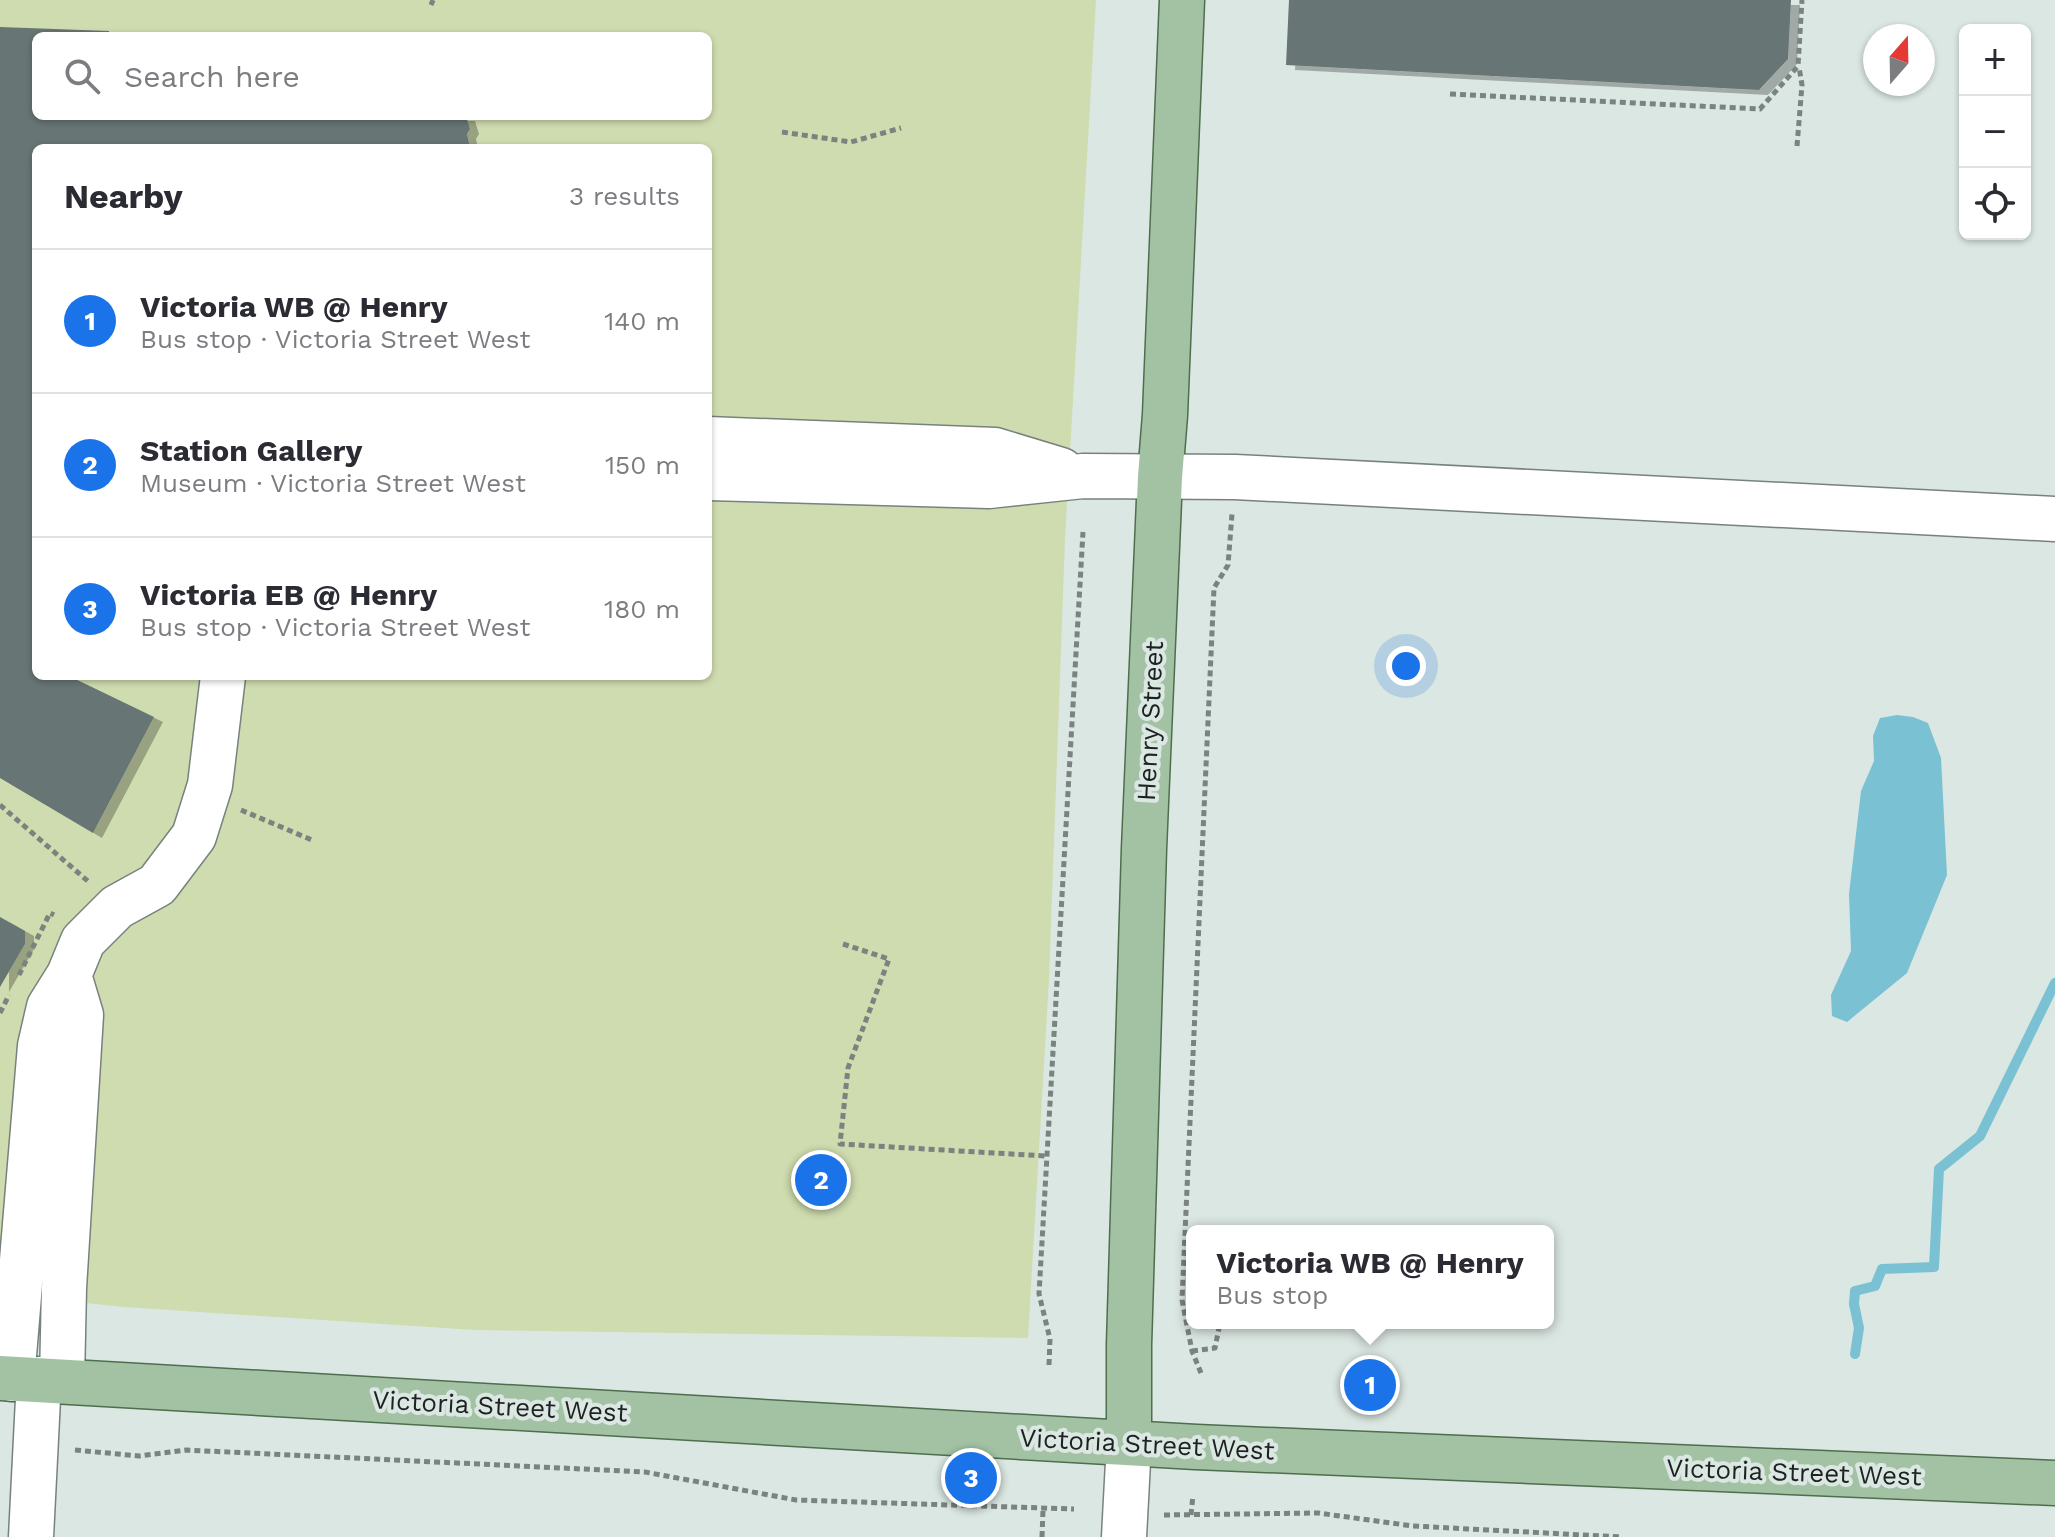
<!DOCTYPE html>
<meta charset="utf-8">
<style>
:root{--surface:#fff;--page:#f2f2f3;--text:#2b2b33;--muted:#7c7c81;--line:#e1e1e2;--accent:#1a73e8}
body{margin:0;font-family:"Work Sans",sans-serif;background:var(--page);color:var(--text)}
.controls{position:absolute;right:24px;top:24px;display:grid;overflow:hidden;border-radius:12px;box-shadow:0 2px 6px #0004}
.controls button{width:72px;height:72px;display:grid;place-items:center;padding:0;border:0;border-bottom:2px solid var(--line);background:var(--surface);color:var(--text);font:40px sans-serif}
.compass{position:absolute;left:1863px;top:24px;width:72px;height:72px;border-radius:50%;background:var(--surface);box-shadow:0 2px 6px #0004;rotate:20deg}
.you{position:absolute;left:1406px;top:666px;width:28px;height:28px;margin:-20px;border:6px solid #fff;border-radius:50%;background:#1a73e8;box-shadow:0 0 0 12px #1a73e833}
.badge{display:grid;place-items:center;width:52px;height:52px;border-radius:50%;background:var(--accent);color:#fff;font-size:26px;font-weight:700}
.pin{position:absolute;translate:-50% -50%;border:4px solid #fff;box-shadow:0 2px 8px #0006}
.popup{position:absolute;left:1186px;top:1225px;width:368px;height:104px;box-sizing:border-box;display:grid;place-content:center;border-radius:12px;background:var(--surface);filter:drop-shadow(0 2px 6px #0005);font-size:26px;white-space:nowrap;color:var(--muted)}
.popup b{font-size:30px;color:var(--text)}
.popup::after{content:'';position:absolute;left:50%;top:100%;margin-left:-16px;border:16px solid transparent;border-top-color:var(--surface)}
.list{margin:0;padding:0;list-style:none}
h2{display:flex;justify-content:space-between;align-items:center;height:104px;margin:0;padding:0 32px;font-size:34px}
h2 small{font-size:26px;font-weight:400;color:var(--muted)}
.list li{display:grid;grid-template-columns:52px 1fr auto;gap:24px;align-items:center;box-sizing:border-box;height:144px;padding:0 32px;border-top:2px solid var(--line)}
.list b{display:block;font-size:30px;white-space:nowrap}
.list p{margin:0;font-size:26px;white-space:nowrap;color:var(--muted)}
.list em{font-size:26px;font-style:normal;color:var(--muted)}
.icon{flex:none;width:44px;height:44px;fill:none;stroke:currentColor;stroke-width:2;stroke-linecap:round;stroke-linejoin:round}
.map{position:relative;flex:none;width:2055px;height:1537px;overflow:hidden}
.search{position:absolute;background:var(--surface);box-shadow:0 2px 6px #0004;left:32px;top:32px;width:680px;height:88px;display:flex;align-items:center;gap:20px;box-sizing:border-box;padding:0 28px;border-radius:12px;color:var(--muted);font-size:30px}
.panel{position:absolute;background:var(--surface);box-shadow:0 2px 6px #0004;left:32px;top:144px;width:680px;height:536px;border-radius:12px}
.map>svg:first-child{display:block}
.green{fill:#cfdcaf;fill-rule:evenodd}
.water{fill:#7ac1d4}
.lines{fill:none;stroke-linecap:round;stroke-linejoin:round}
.stream{stroke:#7ac1d4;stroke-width:10}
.building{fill:#687574;filter:url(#shadow)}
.minor-casing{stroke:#77827e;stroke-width:47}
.major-casing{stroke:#4c6f4e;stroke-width:47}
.path{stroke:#7a837f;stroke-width:5;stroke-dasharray:6 4;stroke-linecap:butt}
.minor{stroke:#fff;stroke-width:44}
.major{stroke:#a3c2a4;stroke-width:44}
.labels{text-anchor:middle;stroke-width:8;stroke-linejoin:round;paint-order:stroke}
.street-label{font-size:26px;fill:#1d2220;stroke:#dbe7e2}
</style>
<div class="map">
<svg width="2055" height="1537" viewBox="0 0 2055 1537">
<defs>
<filter id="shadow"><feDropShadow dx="9" dy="5" stdDeviation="0" flood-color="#0004"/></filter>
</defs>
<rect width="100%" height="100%" fill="#dbe7e2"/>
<path class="green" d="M0,0H1096L1065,539L1049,979L1028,1338L475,1330L124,1307L0,1294ZM36,36H708V116H36ZM36,148H708V676H36Z"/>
<path class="water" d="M1897,715L1913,717L1928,723L1941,758L1947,875L1907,973L1847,1022L1832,1016L1831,995L1851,951L1849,894L1861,791L1874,761L1873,736L1880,718Z"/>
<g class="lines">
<path class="stream" d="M1855,1354L1859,1328L1854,1304L1855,1291L1875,1286L1882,1269L1934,1267L1939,1169L1980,1136L2055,983"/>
</g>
<path class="building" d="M1289,0H1791L1788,59L1759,90L1286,65Z
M0,27L109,31V36H36V116H466L470,129L467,134L470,148H36V676H69L154,717L93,833L0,778Z
M0,917L25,931V944L0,987Z"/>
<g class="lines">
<g class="minor-casing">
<path id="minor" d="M708,439L995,450L1061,470
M708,478L989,486L1083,476L1235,477L2055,519
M12,1379L40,1046L49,1007L69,975L83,941L117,907L157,885L194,836L210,785L223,676
M62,1380L64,1288L81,1015L69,975
M31,1537L39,1379
M1124,1537L1129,1443"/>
</g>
<g class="major-casing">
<path id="major" d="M0,1378L1196,1447L2055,1483
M1129,1443V1345L1144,849L1160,477L1165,415L1182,0"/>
</g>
<path class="path" d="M431,5L433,0
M1450,94L1760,109L1798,66L1802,0
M782,132L851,142L901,128
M1797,146L1802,85L1799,67
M0,805L90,883
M241,810L312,840
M843,944L889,959L848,1068L840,1144L1046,1156
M19,975L50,913L54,915
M0,1013L9,995
M1192,1351L1215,1348L1220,1323
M1049,1365L1050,1339L1039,1294L1083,532
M1201,1373L1192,1351L1182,1300L1214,588L1228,565L1232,514
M75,1450L139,1456L186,1450L645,1472L796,1500L1074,1509
M1164,1515L1318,1513L1413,1526L1622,1537
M1191,1515L1193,1495
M1042,1537L1043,1510"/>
<use href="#minor" class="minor"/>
<use href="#major" class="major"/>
</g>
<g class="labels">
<g class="street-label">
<text transform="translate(1150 721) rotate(-87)" y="9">Henry Street</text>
<text transform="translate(500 1406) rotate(3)" y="9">Victoria Street West</text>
<text transform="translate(1147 1444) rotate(3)" y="9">Victoria Street West</text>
<text transform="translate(1794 1472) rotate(2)" y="9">Victoria Street West</text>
</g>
</g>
</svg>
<div class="controls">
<button>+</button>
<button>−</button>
<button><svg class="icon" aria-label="locate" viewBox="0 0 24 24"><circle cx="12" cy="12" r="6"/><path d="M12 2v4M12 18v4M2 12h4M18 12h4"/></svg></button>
</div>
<svg class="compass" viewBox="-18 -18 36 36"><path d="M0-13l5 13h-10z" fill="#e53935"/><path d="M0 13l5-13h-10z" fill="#7c7c81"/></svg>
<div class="you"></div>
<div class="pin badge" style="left:1370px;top:1385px">1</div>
<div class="popup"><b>Victoria WB @ Henry</b>Bus stop</div>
<div class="pin badge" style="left:821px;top:1180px">2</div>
<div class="pin badge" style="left:971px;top:1478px">3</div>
<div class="search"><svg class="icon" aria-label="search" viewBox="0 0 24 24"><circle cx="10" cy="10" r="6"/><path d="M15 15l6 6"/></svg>Search here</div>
<section class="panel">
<h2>Nearby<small>3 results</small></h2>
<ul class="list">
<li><span class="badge">1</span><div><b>Victoria WB @ Henry</b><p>Bus stop · Victoria Street West</p></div><em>140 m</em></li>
<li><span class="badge">2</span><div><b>Station Gallery</b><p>Museum · Victoria Street West</p></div><em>150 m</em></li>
<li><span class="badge">3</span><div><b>Victoria EB @ Henry</b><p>Bus stop · Victoria Street West</p></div><em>180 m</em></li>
</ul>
</section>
</div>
